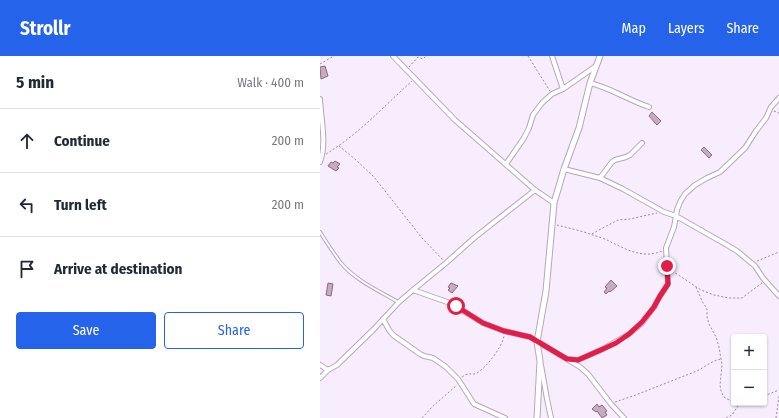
<!DOCTYPE html>
<meta charset="utf-8">
<style>
:root{--surface:#fff;--page:#f2f2f3;--text:#1f2937;--muted:#747a83;--line:#e0e1e3;--accent:#2563eb}
body{margin:0;font-family:"Fira Sans Condensed",sans-serif;background:var(--page);color:var(--text)}
.controls{position:absolute;right:12px;bottom:12px;display:grid;overflow:hidden;border-radius:4px;box-shadow:0 1px 3px #0004}
.controls button{width:36px;height:36px;display:grid;place-items:center;padding:0;border:0;border-bottom:1px solid var(--line);background:var(--surface);color:var(--text);font:20px sans-serif}
.stop{position:absolute;width:12px;height:12px;margin:-9px;border:3px solid #e11d48;border-radius:50%;background:#fff}
.stop.end{background:#e11d48;border-color:#fff;box-shadow:0 1px 4px #0008}
.list{margin:0;padding:0;list-style:none}
h2{display:flex;justify-content:space-between;align-items:center;height:52px;margin:0;padding:0 16px;font-size:17px}
h2 small{font-size:13px;font-weight:400;color:var(--muted)}
.list li{display:grid;grid-template-columns:26px 1fr auto;gap:12px;align-items:center;box-sizing:border-box;height:64px;padding:0 16px;border-top:1px solid var(--line)}
.list b{display:block;font-size:15px;white-space:nowrap}
.list em{font-size:13px;font-style:normal;color:var(--muted)}
.actions{display:flex;gap:8px;padding:12px 16px}
.actions a{flex:1;padding:9px 0;border:1px solid var(--accent);border-radius:4px;text-align:center;font-size:14px;color:var(--accent)}
.actions .main{background:var(--accent);color:#fff}
.icon{flex:none;width:22px;height:22px;fill:none;stroke:currentColor;stroke-width:2;stroke-linecap:round;stroke-linejoin:round}
.map{position:relative;flex:none;width:459px;height:362px;overflow:hidden}
header{display:flex;align-items:center;gap:24px;box-sizing:border-box;height:56px;padding:0 20px;background:var(--accent);color:#fff}
header strong{font-size:19px}
nav{display:flex;gap:22px;margin-inline-start:auto;font-size:14px}
main{display:flex}
aside{flex:1;background:var(--surface)}
.map>svg:first-child{display:block}
.building{fill:#c8abbe;stroke:#866b7c}
.lines{fill:none;stroke-linecap:round;stroke-linejoin:round}
.service-casing{stroke:#b7a5bf;stroke-width:4}
.minor-casing{stroke:#b7a5bf;stroke-width:6}
.tertiary-casing{stroke:#b7a5bf;stroke-width:7}
.path{stroke:#968c99;stroke-width:1;stroke-dasharray:2 2;stroke-linecap:butt}
.service{stroke:#fff;stroke-width:2}
.minor{stroke:#fff;stroke-width:4}
.tertiary{stroke:#fff;stroke-width:5}
.route{stroke:#e11d48;stroke-width:5}
</style>
<header>
<strong>Strollr</strong>
<nav><a>Map</a><a>Layers</a><a>Share</a></nav>
</header>
<main>
<aside>
<h2>5 min<small>Walk · 400 m</small></h2>
<ul class="list">
<li><svg class="icon" aria-label="ahead" viewBox="0 0 24 24"><path d="M12 20V5M6 11l6-6 6 6"/></svg><div><b>Continue</b></div><em>200 m</em></li>
<li><svg class="icon" aria-label="left" viewBox="0 0 24 24"><path d="M17 20v-9H6M10 6l-5 5 5 5"/></svg><div><b>Turn left</b></div><em>200 m</em></li>
<li><svg class="icon" aria-label="arrive" viewBox="0 0 24 24"><path d="M6 21V4h12l-3 4 3 4H6"/></svg><div><b>Arrive at destination</b></div></li>
</ul>
<div class="actions"><a class="main">Save</a><a>Share</a></div>
</aside>
<div class="map">
<svg width="459" height="362" viewBox="0 0 459 362">
<rect width="100%" height="100%" fill="#f8edfd"/>
<path class="building" d="M5,10L8,20L1,23L0,11Z
M332,56L341,65L337,69L329,60Z
M384,91L392,99L389,102L381,94Z
M15,105L20,108L17,111L19,112L16,115L8,110L11,106L13,107Z
M291,224L297,230L290,236L289,235L286,238L284,236L287,232L285,231Z
M8,227L13,228L11,240L6,239Z
M131,227L138,230L132,237L128,234L130,232L128,231Z
M277,348L279,351L282,349L287,355L285,356L287,359L282,362L277,355L276,356L272,353Z"/>
<g class="lines">
<g class="service-casing">
<path id="service" d="M0,176C7,187 14,198 21,207C35,224 59,235 78,246"/>
</g>
<g class="minor-casing">
<path id="minor" d="M73,0L135,64L215,134L234,147
M232,0L243,33
M270,27C291,32 308,44 329,51
M0,43C1,63 7,88 0,106
M186,108L204,82L209,72L213,59L222,47L232,38L243,33L276,10
M244,113L280,122L303,133L344,156L356,160L407,189L417,195L435,210L443,222L459,240
M280,122L292,106L295,104L306,101L310,99L322,87
M93,234L130,247L163,267L184,275L210,281L260,311L268,318L291,348L304,362
M63,263L69,274L73,279L100,298L104,300L113,302L126,311L138,323L154,348L185,362
M247,303L258,304L283,293L309,278L322,267L334,251L340,240L348,228L346,192L354,171L357,154L360,146L365,138L375,129L387,122L400,116L425,92L436,75L446,62L451,51L459,42
M0,309L8,314
M221,309L227,343L231,362
M0,322L8,314L17,309L54,273L79,246L93,234L126,207L154,182L215,134"/>
</g>
<g class="tertiary-casing">
<path id="tertiary" d="M217,362L220,305L217,286L226,235L234,147L244,113L259,72L270,27L280,0"/>
</g>
<path class="path" d="M208,0L230,35
M0,8L14,0
M89,11L98,1L103,3L106,0
M454,55L459,57
M19,90L36,104L54,121L102,182L123,204
M6,98C39,78 64,50 92,25
M237,169C249,172 262,175 273,179C279,181 286,183 291,186C307,194 324,203 342,195
M272,178L277,175L298,164L310,163L323,160L337,157
M437,205L459,196
M352,215L360,220L381,234L394,239L409,242H422L442,227
M376,231L382,245L387,253V261L389,268L396,281L399,291L402,309L400,329L401,335L403,339L405,342L414,346
M142,321C150,315 152,320 157,317C167,311 182,291 184,280
M444,340L459,334
M295,346L313,340L377,315C385,311 391,305 401,303
M102,362L112,351L129,336L137,329
M406,362L412,359L420,347
M456,362L459,340"/>
<use href="#service" class="service"/>
<use href="#minor" class="minor"/>
<use href="#tertiary" class="tertiary"/>
</g>
<g class="lines">
<path class="route" d="M136,250L163,267L184,275L210,281L247,303L258,304L283,293L296,287L309,278L322,266L334,251L340,240L348,228L347,210"/>
</g>
</svg>
<div class="controls">
<button>+</button>
<button>−</button>
</div>
<div class="stop" style="left:136px;top:250px"></div>
<div class="stop end" style="left:347px;top:210px"></div>
</div>
</main>
